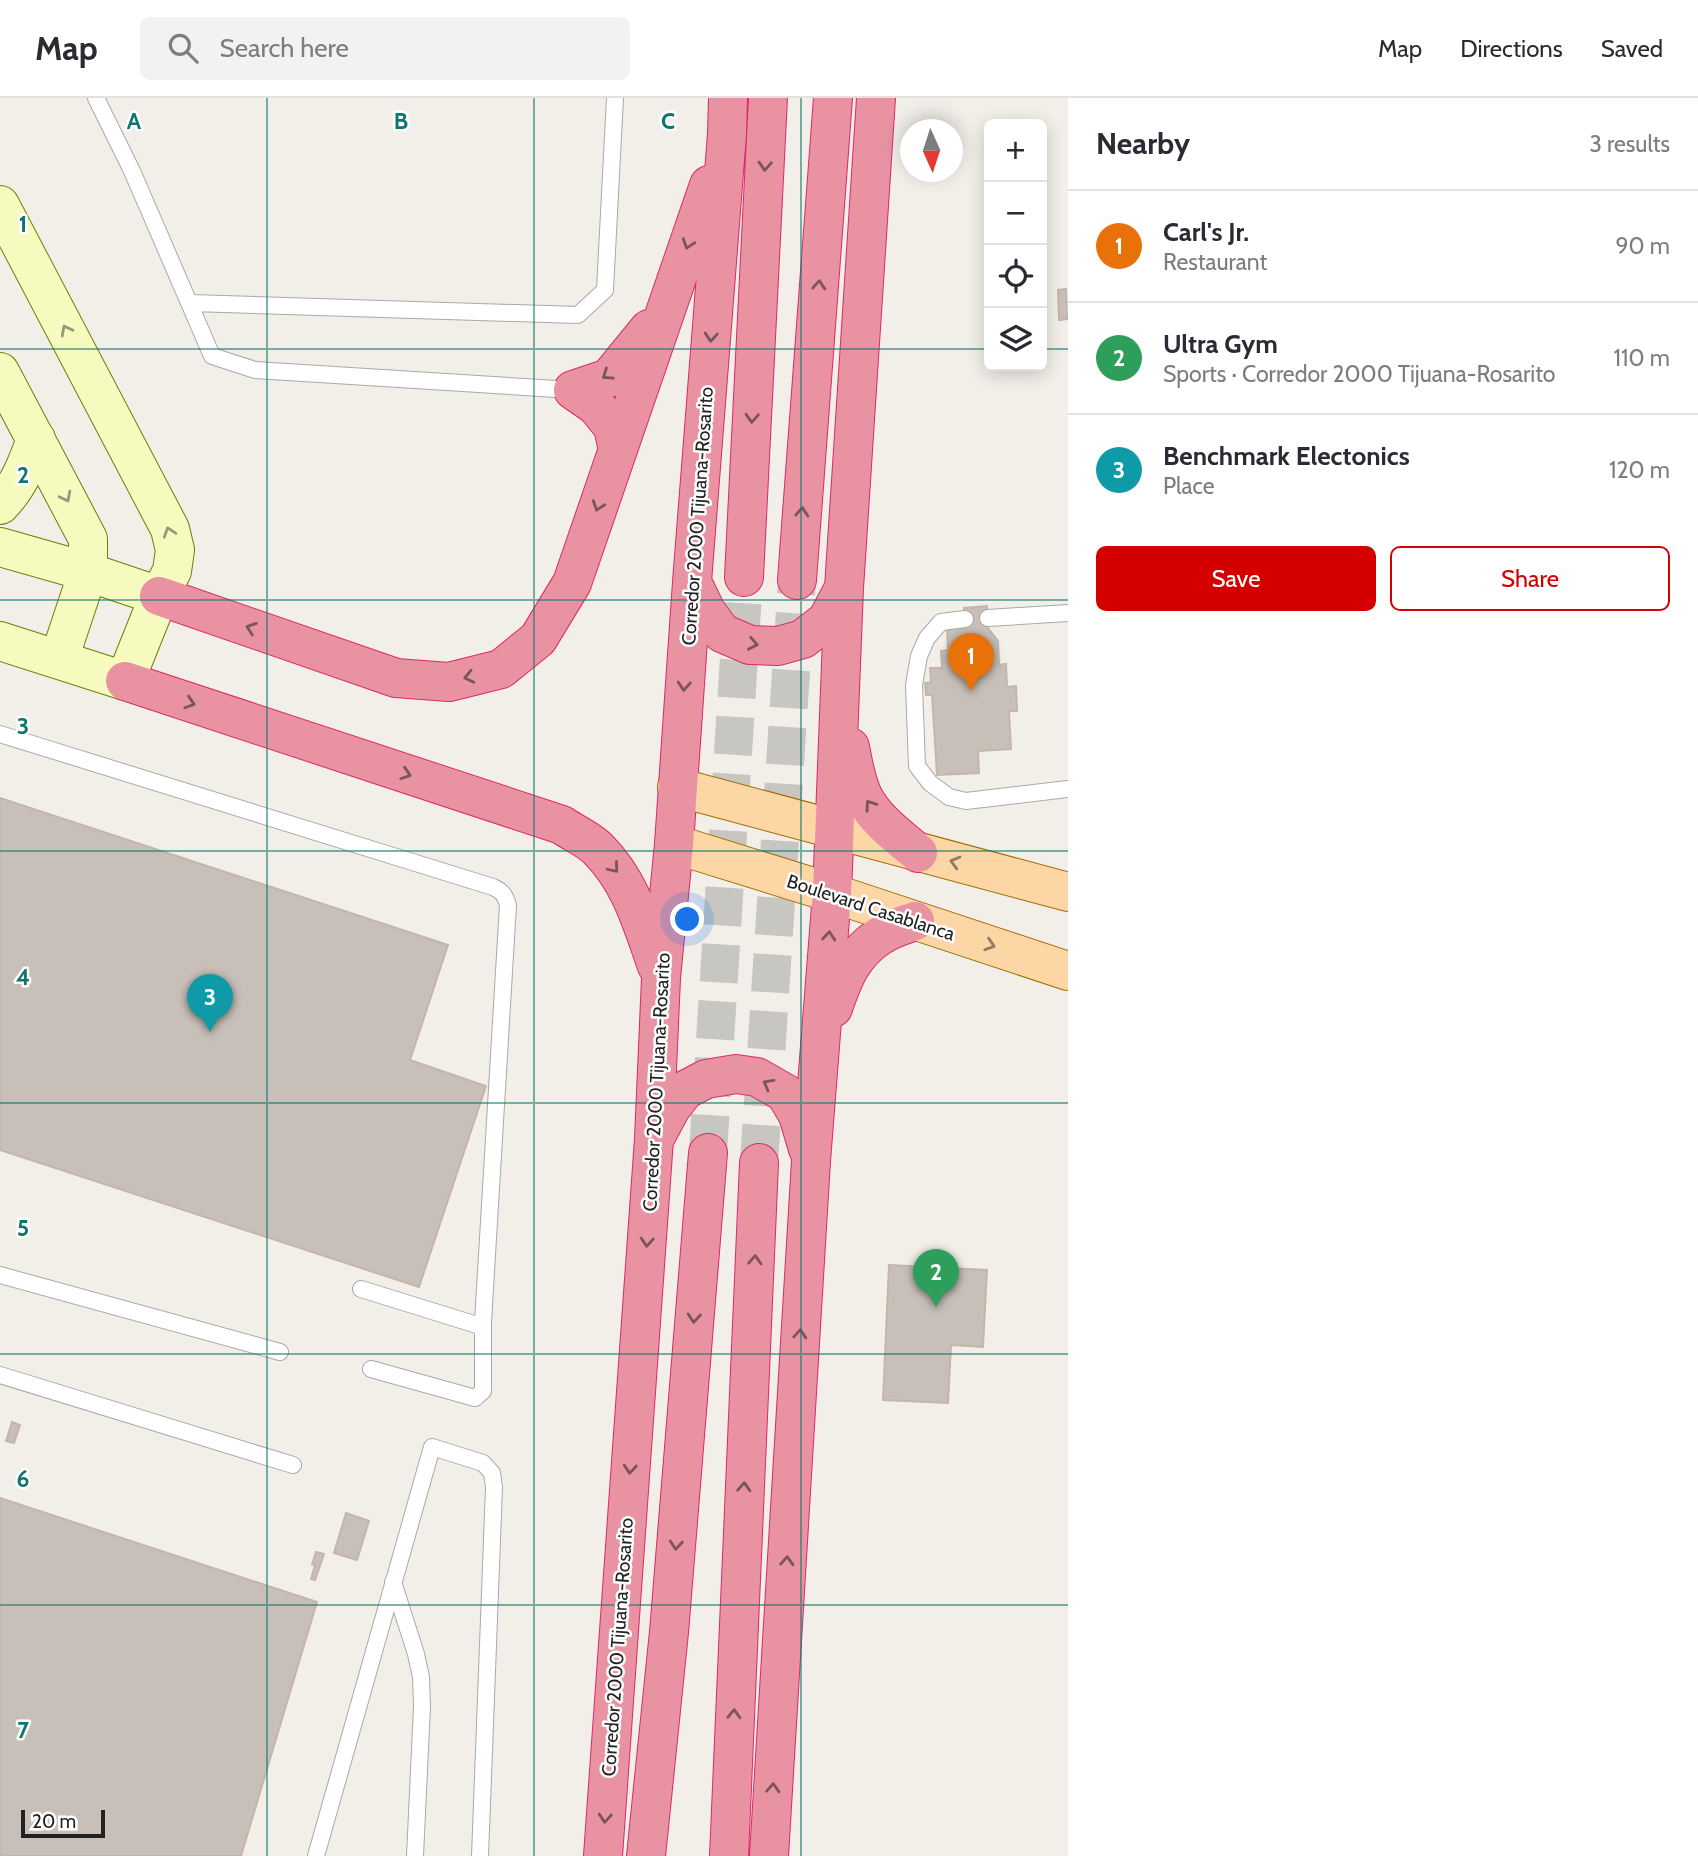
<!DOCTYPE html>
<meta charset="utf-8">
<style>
:root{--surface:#fff;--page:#f2f2f3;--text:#2b2b33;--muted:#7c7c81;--line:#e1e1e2;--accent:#d40000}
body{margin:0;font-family:Cabin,sans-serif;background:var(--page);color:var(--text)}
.controls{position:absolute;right:21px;top:21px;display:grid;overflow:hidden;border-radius:10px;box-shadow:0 4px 18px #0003}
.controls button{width:63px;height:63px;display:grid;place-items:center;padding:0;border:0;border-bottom:2px solid var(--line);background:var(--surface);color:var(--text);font:35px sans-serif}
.compass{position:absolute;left:900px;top:21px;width:63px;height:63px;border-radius:50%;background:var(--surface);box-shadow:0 4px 18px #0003;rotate:177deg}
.scale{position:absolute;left:21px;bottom:18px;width:84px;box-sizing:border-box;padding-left:7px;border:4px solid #222;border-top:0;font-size:19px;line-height:24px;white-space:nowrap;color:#222;-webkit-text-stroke:5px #fff;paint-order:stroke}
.you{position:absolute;left:688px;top:822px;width:24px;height:24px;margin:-18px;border:5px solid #fff;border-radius:50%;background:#1a73e8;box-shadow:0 0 0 10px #1a73e833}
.badge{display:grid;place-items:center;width:46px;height:46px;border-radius:50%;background:var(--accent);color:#fff;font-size:23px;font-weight:700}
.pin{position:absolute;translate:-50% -58px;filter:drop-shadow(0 2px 4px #0008)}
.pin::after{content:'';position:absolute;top:37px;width:24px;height:21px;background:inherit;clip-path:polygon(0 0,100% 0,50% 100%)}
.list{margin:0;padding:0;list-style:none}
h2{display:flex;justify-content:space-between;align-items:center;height:91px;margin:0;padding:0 28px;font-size:30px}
h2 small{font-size:23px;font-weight:400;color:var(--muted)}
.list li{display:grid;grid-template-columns:46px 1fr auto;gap:21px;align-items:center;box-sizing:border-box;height:112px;padding:0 28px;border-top:2px solid var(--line)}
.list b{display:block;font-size:26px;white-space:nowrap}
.list p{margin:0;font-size:23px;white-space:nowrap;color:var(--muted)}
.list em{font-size:23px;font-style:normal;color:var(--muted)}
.actions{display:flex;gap:14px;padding:21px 28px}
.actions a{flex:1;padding:16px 0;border:2px solid var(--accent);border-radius:10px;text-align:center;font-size:24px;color:var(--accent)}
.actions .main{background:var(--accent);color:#fff}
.icon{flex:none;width:38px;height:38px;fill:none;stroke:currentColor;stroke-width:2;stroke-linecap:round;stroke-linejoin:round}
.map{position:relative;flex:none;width:1068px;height:1758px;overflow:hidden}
header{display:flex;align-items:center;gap:42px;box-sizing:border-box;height:98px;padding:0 35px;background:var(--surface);border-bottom:2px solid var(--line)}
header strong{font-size:33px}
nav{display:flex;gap:38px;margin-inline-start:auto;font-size:24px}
.search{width:490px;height:63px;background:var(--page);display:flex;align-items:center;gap:18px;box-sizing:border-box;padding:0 24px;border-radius:10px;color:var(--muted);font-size:26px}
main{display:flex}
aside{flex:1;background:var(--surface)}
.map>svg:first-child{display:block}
.building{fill:#c7bfb8;stroke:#c4b6ab;stroke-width:2}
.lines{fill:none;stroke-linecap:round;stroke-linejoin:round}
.highway-tunnel{stroke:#c8c6c1;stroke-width:38;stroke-dasharray:38 19;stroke-linecap:butt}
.lane-casing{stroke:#a9a9a9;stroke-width:18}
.secondary-casing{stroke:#707d05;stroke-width:40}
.primary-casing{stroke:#a06b00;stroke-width:40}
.highway-casing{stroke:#dc2a67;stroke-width:40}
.lane{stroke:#fff;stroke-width:16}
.secondary{stroke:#f7fabf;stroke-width:38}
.primary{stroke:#fcd6a4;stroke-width:38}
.highway{stroke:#e892a2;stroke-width:38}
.oneway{stroke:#7b545c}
.oneway2{stroke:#979978}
.oneway3{stroke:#8f7c63}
.grid{fill:none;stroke:#0f766e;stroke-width:2;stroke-opacity:0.55}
.labels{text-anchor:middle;stroke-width:5;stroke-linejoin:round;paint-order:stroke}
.street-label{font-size:19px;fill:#222;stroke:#fff}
.grid-label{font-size:23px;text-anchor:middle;font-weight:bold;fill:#0f766e;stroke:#fff;stroke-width:5;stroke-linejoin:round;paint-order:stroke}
</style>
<header>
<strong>Map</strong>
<div class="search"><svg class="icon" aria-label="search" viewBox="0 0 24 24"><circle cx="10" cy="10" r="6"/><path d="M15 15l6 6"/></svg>Search here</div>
<nav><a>Map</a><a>Directions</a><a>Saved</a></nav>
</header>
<main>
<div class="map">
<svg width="1068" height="1758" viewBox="0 0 1068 1758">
<rect width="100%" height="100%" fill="#f2efe9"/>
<path class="building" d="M1066,191L1067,221L1059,222L1058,192Z
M987,508L988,530L998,543L999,567L1006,566L1007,589L1016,588L1017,613H1009L1011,651L978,653L979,675L937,677L932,597H926L925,585L931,584L930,570H942L941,553L948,552L947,530L966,529L964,510Z
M0,700L448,847L410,962L486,988L419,1189L0,1052Z
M889,1167L987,1172L983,1249L951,1247L948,1305L883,1302Z
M12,1324L20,1327L14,1345L6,1343Z
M0,1400L317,1504L241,1758H0Z
M346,1415L369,1423L357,1462L334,1455Z
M316,1454L324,1456L315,1482L311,1481L315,1467L312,1466Z"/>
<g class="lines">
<path class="highway-tunnel" d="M708,1055L744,479
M759,1065L797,482"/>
<g class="lane-casing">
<path id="lane" d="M96,0L132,73L212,258L255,272L573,292
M191,205L578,217L605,192L615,0
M988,520L1068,515
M965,521L941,524L927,540L919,558L914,587L917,668L930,685L949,699L966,703L1068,691
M0,636L493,789C502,793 505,797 508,807L483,1224L477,1227L361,1191
M0,1177L280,1254
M371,1271L475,1300L483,1293V1224
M0,1277L293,1367
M393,1484L416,1556L421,1579L422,1608L415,1758
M316,1758L432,1349L483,1365L492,1375L494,1389L480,1758"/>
</g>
<g class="secondary-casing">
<path id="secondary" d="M0,107L170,431L175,452L172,473L159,498L125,583L0,543
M0,274L88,441V474L59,561
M0,407C19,388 27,366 36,341
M0,449L88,474L159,498"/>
</g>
<g class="primary-casing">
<path id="primary" d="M677,689L1068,794
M674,746L832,795L1068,873"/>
</g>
<g class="highway-casing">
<path id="highway" d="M618,352L613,329L596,308L573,292L609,280L649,231
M744,479L768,0
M797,482L833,0
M692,484L706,513L722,535L750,547L778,548L803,541L827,522L844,490
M159,498L396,580L449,584L501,571L538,541L572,485L709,87
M125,583L562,727C573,735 588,741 598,751C631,784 642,826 657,868
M850,649C853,665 856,683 863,698C875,722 898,738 918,755
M833,910C843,881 852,856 880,838C890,831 904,827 915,823
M656,1038L671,1010L685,992L706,981L736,976L757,979L785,995L798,1017L808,1051
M603,1758L654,1041L661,880L674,746L692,484L727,36L728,0
M646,1758L669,1534L708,1055
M729,1758L759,1065
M769,1758L811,1063L832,795L844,490L876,0"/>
</g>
<use href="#lane" class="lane"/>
<use href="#secondary" class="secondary"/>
<use href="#primary" class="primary"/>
<use href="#highway" class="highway"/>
</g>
<defs><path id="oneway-chevron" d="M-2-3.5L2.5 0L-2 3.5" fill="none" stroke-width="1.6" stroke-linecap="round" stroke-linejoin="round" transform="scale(1.75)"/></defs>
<g class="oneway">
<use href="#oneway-chevron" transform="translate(765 68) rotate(93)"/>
<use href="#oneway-chevron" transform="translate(688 146) rotate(109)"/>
<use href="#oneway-chevron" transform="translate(819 187) rotate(-86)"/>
<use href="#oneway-chevron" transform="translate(711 239) rotate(94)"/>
<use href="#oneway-chevron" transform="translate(607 277) rotate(146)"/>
<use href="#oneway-chevron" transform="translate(752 320) rotate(93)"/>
<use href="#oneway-chevron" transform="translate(598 408) rotate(109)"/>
<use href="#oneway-chevron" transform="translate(802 414) rotate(-86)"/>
<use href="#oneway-chevron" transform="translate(251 530) rotate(-161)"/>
<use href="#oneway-chevron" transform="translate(753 546) rotate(11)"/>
<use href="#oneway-chevron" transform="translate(469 579) rotate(167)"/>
<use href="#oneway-chevron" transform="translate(684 588) rotate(94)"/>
<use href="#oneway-chevron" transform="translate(190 605) rotate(18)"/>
<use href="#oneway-chevron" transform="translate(406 676) rotate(18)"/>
<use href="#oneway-chevron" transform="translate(870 707) rotate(-125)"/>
<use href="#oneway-chevron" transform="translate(614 770) rotate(50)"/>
<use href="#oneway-chevron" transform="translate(829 838) rotate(-85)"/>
<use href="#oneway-chevron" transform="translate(768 986) rotate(-150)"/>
<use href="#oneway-chevron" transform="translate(647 1144) rotate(94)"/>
<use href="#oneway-chevron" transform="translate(755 1162) rotate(-87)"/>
<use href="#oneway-chevron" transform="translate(694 1220) rotate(95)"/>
<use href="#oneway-chevron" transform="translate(800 1236) rotate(-86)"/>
<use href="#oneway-chevron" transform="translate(630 1371) rotate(94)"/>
<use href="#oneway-chevron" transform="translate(744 1389) rotate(-87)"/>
<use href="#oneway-chevron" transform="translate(676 1447) rotate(95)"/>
<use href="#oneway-chevron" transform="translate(787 1463) rotate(-87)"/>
<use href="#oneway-chevron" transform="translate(734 1616) rotate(-88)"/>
<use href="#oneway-chevron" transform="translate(773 1690) rotate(-87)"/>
<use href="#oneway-chevron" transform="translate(605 1720) rotate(94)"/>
</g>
<g class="oneway2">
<use href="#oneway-chevron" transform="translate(66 232) rotate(-118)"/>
<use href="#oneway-chevron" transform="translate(66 399) rotate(63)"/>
<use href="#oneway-chevron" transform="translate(169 434) rotate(-108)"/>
</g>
<g class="oneway3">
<use href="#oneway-chevron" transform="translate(955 764) rotate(-165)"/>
<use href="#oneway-chevron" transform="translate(990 847) rotate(18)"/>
</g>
<path class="grid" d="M267,0V1758M534,0V1758M801,0V1758M0,251H989M1042,251H1068M0,502H1068M0,753H1068M0,1005H1068M0,1256H1068M0,1507H1068"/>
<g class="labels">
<g class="street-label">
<text transform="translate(697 418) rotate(-86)" y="7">Corredor 2000 Tijuana-Rosarito</text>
<text transform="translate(871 809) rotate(18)" y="7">Boulevard Casablanca</text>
<text transform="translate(656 984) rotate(-87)" y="7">Corredor 2000 Tijuana-Rosarito</text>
<text transform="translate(617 1549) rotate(-86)" y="7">Corredor 2000 Tijuana-Rosarito</text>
</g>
</g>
<g class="grid-label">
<text x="134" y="31">A</text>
<text x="401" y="31">B</text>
<text x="668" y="31">C</text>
<text x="23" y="134">1</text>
<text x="23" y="385">2</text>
<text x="23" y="636">3</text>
<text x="23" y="887">4</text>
<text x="23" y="1138">5</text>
<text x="23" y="1389">6</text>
<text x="23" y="1640">7</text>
</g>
</svg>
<div class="controls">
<button>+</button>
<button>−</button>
<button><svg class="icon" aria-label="locate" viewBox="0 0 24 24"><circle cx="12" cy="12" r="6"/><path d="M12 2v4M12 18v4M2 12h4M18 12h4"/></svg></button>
<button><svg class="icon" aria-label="layers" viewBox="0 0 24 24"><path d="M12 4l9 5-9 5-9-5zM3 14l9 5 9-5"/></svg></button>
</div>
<svg class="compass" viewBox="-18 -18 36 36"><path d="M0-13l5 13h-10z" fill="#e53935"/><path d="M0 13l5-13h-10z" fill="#7c7c81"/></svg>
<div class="scale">20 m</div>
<div class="you"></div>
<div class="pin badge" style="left:971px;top:593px;background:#e8710a">1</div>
<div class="pin badge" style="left:936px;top:1209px;background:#2e9e5b">2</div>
<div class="pin badge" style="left:210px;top:934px;background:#0f9aa8">3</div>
</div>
<aside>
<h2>Nearby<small>3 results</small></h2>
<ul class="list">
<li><span class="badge" style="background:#e8710a">1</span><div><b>Carl's Jr.</b><p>Restaurant</p></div><em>90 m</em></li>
<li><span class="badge" style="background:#2e9e5b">2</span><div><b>Ultra Gym</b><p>Sports · Corredor 2000 Tijuana-Rosarito</p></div><em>110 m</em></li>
<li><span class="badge" style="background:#0f9aa8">3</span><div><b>Benchmark Electonics</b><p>Place</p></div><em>120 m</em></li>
</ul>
<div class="actions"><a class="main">Save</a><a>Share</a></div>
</aside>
</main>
